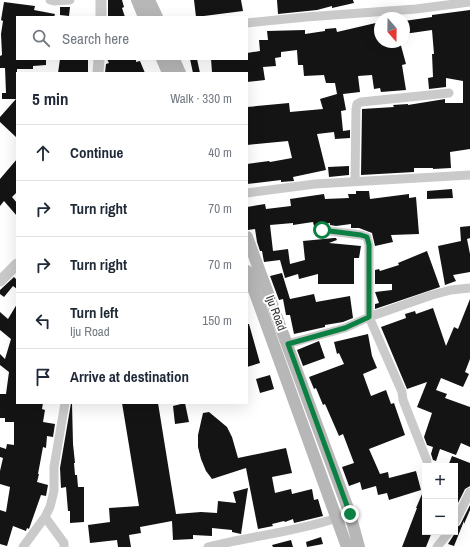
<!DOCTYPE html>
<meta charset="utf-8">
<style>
:root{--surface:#fff;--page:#f2f2f3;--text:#1f2937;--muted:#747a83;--line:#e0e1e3}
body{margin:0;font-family:"Archivo Narrow",sans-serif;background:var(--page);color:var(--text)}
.controls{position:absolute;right:12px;bottom:12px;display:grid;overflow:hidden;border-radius:0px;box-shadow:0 4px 16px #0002}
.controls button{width:36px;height:36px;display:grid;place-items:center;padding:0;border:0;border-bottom:1px solid var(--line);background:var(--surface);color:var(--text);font:20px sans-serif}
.compass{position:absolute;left:374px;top:12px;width:36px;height:36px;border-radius:50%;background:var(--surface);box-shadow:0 4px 16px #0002;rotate:160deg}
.stop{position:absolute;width:12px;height:12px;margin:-9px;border:3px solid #0b8043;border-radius:50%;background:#fff}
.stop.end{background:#0b8043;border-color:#fff;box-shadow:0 1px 4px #0008}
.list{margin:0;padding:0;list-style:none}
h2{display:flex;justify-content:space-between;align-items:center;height:52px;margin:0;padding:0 16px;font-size:17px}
h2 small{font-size:13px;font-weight:400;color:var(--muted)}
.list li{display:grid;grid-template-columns:26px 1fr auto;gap:12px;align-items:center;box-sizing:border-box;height:56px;padding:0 16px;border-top:1px solid var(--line)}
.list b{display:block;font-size:15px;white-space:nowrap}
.list p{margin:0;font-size:13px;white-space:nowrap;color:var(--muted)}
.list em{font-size:13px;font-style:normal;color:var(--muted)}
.icon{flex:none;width:22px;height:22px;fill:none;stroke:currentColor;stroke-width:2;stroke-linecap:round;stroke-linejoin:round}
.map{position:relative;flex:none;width:470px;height:547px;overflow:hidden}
.search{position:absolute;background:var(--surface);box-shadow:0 4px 16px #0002;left:16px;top:16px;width:232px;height:44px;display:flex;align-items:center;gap:10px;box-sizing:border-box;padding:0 14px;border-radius:0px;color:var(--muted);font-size:15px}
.panel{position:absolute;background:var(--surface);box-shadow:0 4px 16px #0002;left:16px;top:72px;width:232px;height:332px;border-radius:0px}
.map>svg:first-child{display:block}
.building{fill:#141414}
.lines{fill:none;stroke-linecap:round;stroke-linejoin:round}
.minor{stroke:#cacaca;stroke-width:9}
.tertiary{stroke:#cacaca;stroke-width:11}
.secondary{stroke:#b7b7b7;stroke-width:12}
.route{stroke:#0b8043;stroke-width:5}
.labels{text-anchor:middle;stroke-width:4;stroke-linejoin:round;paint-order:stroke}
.street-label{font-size:12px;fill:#2d2d2d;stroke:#fff}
</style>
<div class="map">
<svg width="470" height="547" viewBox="0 0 470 547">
<rect width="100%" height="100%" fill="#fff"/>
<path class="building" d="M108,0H122L124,7L122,8L125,17H108Z
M194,0H241L243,11L196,17Z
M277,0H353L354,3L332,8V6L317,10L278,14Z
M4,2L35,6L34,10L55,14L54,17H17V59H46V65L33,66V69H17V138L0,122V117L16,99H2V93H6L5,68H0V56L2,55L1,34L3,21L1,20Z
M60,7H70L69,16L60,15Z
M470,10V149L450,152L451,168L433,169V168H414V172L361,175L362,109L394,107L393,105L408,104V105L445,99V103H463V81L446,78V87L429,89L428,78L433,77L432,54H434L432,30L404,34V21L432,17V15Z
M380,22V42H400L406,64L402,65L406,90L381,92L380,88L374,89L372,75L358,76L360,92L343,94L346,110L341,111L343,131L350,130V138L335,139L334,132L317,134L326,170L293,177L294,181L281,182V180L247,184V164L269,161L270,162L292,158L288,141L247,145V107L289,103L290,112L323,109L320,99L337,94L335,83H326L324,75L304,76L303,65H298L297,50L281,52V57L275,58L276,66L263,67L265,80L247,82V73L212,72L211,59H247V53L260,51L259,40H268L267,31L305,30V34L325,31V29L336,28L337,32Z
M60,59H88V73H58Z
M107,59H136V62L140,61L145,73H105L106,64L109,63Z
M190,59H197L200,73H193Z
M17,159V192L12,197L17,203V216L4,201L0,206V179Z
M349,166V175L329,177L328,167Z
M452,189L453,198L427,199V191Z
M356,191H369L370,199L409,194V198L416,197L419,234L391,235L393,242L375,246L372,233L359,228H351V224L336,226L330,225V223L314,226L313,222L293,225V223L270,225L273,251L288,249L290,264L305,260L303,241L334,238H336L337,240L329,243L361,246L359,258H354V284H318V274L299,279L298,274L285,278L280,260L264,262L262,251H260L257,242L255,229L248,230L247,207L265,204L266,209L291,206L290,199L324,194L325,199L349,198L348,194H356Z
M470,226V238L467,239L470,254V272L453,275L456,281L445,285L438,246L461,241L460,227Z
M427,251L440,287L375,309V304L379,303L375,292L392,290V284H375V270L379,269L380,271L399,265L398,263Z
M282,273L290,299L314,294L316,302L350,296L353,318L343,322L325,325V327L294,334L290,315H286L283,299L279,300L270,276Z
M14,277L17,280V289L13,286L4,297L0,294V290Z
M470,299V359L465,372L469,374L463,387L441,378L436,390L447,394L445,398L470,407V447L461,443L456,455L440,449L436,461L433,460L431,454L433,447L427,445L424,437L432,413L417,407L427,382L407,389L381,327L406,318L405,314L415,311L416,314L433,308L446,346L454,327L458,329Z
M17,304V403H43L42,409L45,410L43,422L55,424L53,437L47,436L46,448L43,447L38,474H39L37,482L48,485L46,496L41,495L29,529L27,528L26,531L13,526L7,546L0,544V510L6,512L10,487L0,484V471L3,458L0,457V447L6,449L7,444L14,445V422H5V418H0V394H6L9,372L0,365V354L5,359L11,339L0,330V312L8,319Z
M247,324H249L260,363L247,367Z
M368,334L372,356L377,368L363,374L371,396L386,390L391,404L394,403L405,435L369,449L380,474L388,472L389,478L416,471L421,490L389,500L387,493L378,495L376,486L362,490L360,482L349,486L342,467L354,463L343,434L339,436L325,404L323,405L316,388L314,389L309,377L344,364L339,353L337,354L334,342Z
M319,341L325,358L303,366L297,350Z
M270,375L274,389L260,393L256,379Z
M71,403H72L73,444L75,463H74L75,475H77L78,487H84V522L70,523V511H68L66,487L61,488L60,468Z
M122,403H158L176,514L201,512L217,513L218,501L236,503L233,492L248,488L241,534L232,532V530L212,528V536L193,535V539L173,540L172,521L140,527L141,533L129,535L131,547H118L117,540L90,543L88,525L110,522L109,508L139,506Z
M185,403L189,422L175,424L173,406Z
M209,412L227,427L232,437L238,458L286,448L292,473L272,477L275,493L291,489L292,494L312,489L314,500L318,499L323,516L294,523L293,519L285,522L284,521L272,524L273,526L258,529L246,468L212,479L206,471L201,459L198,447V435L203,413Z
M452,456L470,463V486L465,489L455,509V466H448Z
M425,487V532H432L426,547H402L417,508H416Z
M470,505V510L464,524V521L454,546L448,544L455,533V528L460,525Z
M321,537L323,544L307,547L306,542Z
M291,540L293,547H273L272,545Z"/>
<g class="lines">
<path class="minor" d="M50,0L54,1L70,0
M247,23L306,17L416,9L470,2
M355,181L356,109L357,104L361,102L449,93
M247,193L315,184L470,175
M322,230L361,235L367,237L369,245V317L402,392L403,400L427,461
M287,344L345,328L369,317L432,295L451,290L470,288
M45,517L64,543V547
M455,522L470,492
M23,547L45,517L50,507L54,491V467L65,403
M208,547C251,536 295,532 337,518
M437,547L449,532"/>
<path class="tertiary" d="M101,17V0
M98,73L99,59
M0,281L17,264"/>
<path class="secondary" d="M137,0L144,17
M149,0L157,17
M162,59L168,73
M174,59L180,73
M247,237L350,514L359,547
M247,271L347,547"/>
</g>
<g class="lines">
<path class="route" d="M322,230L361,235L367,237L369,245V317L345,328L288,344L350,514"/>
</g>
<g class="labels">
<g class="street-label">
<text transform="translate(276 313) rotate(69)" y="4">Iju Road</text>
</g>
</g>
</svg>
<div class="controls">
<button>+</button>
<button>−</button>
</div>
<svg class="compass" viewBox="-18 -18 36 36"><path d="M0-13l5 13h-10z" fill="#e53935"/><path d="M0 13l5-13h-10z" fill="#747a83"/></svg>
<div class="stop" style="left:322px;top:230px"></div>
<div class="stop end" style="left:350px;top:514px"></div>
<div class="search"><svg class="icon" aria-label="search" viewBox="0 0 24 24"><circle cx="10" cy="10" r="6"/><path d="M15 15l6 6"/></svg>Search here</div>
<section class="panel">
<h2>5 min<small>Walk · 330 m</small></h2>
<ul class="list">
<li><svg class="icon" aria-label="ahead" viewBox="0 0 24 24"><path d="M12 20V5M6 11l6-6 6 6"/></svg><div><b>Continue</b></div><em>40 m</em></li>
<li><svg class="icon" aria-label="right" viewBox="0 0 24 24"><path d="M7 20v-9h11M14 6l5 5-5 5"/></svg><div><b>Turn right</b></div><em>70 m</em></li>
<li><svg class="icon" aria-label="right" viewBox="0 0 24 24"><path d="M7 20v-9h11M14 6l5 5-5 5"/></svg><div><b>Turn right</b></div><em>70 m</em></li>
<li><svg class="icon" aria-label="left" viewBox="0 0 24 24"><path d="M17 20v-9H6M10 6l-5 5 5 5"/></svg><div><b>Turn left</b><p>Iju Road</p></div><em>150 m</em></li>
<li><svg class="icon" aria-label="arrive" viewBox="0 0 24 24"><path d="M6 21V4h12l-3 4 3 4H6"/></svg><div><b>Arrive at destination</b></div></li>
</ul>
</section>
</div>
